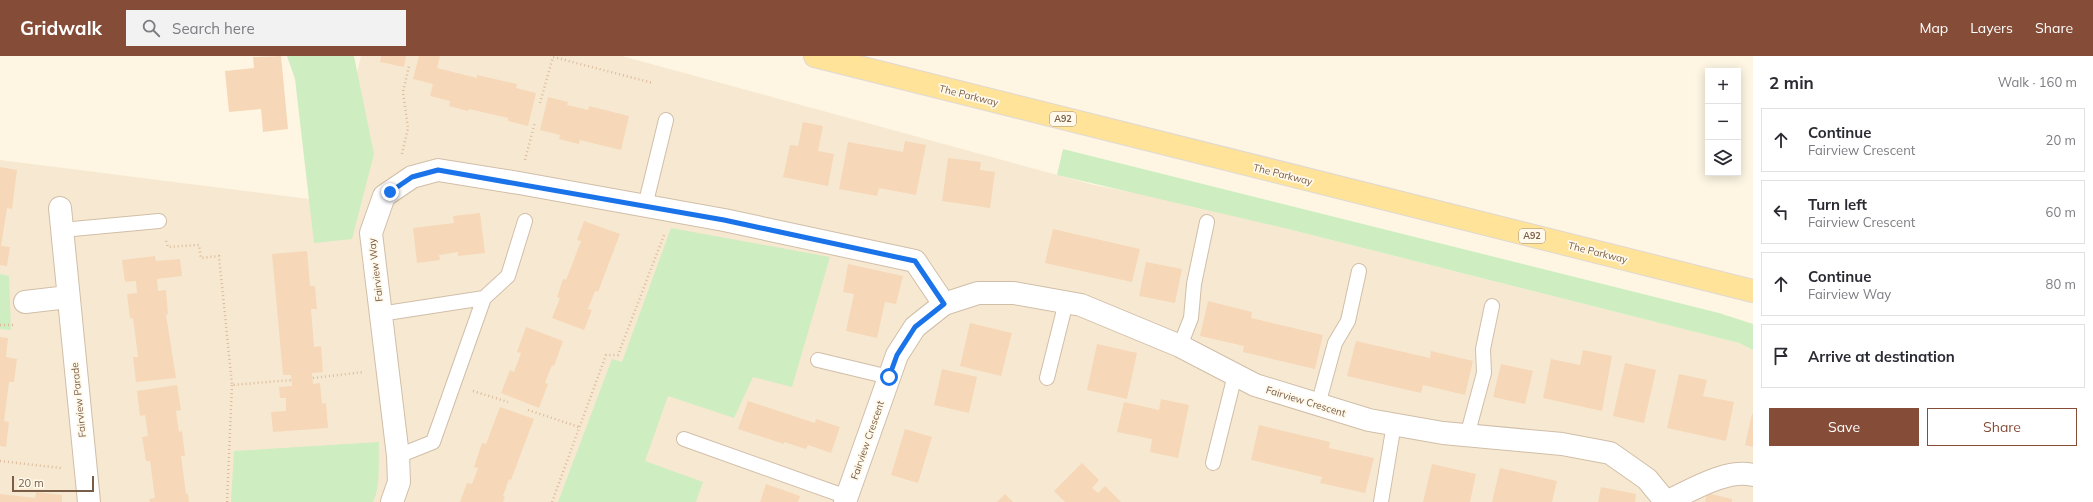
<!DOCTYPE html>
<meta charset="utf-8">
<style>
:root{--surface:#fff;--page:#f2f2f3;--text:#2b2b33;--muted:#7c7c81;--line:#e1e1e2;--accent:#854d38}
body{margin:0;font-family:Mulish,sans-serif;background:var(--page);color:var(--text)}
.controls{position:absolute;right:12px;top:12px;display:grid;overflow:hidden;border-radius:0px;box-shadow:0 2px 10px #0003}
.controls button{width:36px;height:36px;display:grid;place-items:center;padding:0;border:0;border-bottom:1px solid var(--line);background:var(--surface);color:var(--text);font:20px sans-serif}
.scale{position:absolute;left:12px;bottom:10px;width:82px;box-sizing:border-box;padding-left:4px;border:2px solid #795d46;border-top:0;font-size:11px;line-height:14px;white-space:nowrap;color:#795d46;-webkit-text-stroke:3px #fff9eb;paint-order:stroke}
.stop{position:absolute;width:12px;height:12px;margin:-9px;border:3px solid #1a73e8;border-radius:50%;background:#fff}
.stop.end{background:#1a73e8;border-color:#fff;box-shadow:0 1px 4px #0008}
.list{margin:0;padding:0;list-style:none}
h2{display:flex;justify-content:space-between;align-items:center;height:52px;margin:0;padding:0 16px;font-size:17px}
h2 small{font-size:13px;font-weight:400;color:var(--muted)}
.list li{display:grid;grid-template-columns:26px 1fr auto;gap:12px;align-items:center;box-sizing:border-box;height:64px;margin:0 8px 8px;padding:0 8px;border:1px solid var(--line);border-radius:0px}
.list b{display:block;font-size:15px;white-space:nowrap}
.list p{margin:0;font-size:13px;white-space:nowrap;color:var(--muted)}
.list em{font-size:13px;font-style:normal;color:var(--muted)}
.actions{display:flex;gap:8px;padding:12px 16px}
.actions a{flex:1;padding:9px 0;border:1px solid var(--accent);border-radius:0px;text-align:center;font-size:14px;color:var(--accent)}
.actions .main{background:var(--accent);color:#fff}
.icon{flex:none;width:22px;height:22px;fill:none;stroke:currentColor;stroke-width:2;stroke-linecap:round;stroke-linejoin:round}
.map{position:relative;flex:none;width:1753px;height:446px;overflow:hidden}
header{display:flex;align-items:center;gap:24px;box-sizing:border-box;height:56px;padding:0 20px;background:var(--accent);color:#fff}
header strong{font-size:19px}
nav{display:flex;gap:22px;margin-inline-start:auto;font-size:14px}
.search{width:280px;height:36px;background:var(--page);display:flex;align-items:center;gap:10px;box-sizing:border-box;padding:0 14px;border-radius:0px;color:var(--muted);font-size:15px}
main{display:flex}
aside{flex:1;background:var(--surface)}
.map>svg:first-child{display:block}
.residential{fill:#f7e9d1}
.green{fill:#ceedc0}
.building{fill:#f6d7b8}
.lines{fill:none;stroke-linecap:round;stroke-linejoin:round}
.service-casing{stroke:#d1bea8;stroke-width:16}
.minor-casing{stroke:#d1bea8;stroke-width:24}
.primary-casing{stroke:#dfd8d3;stroke-width:24}
.path{stroke:#dbba9b;stroke-width:2.5;stroke-dasharray:1 3;stroke-linecap:butt}
.service{stroke:#fff;stroke-width:14}
.minor{stroke:#fff;stroke-width:22}
.primary{stroke:#ffe399;stroke-width:22}
.route{stroke:#1a73e8;stroke-width:5}
.labels{text-anchor:middle;stroke-width:3.5;stroke-linejoin:round;paint-order:stroke}
.shield{fill:#fff9eb;stroke:#a18c78;stroke-width:1}
.shield-label{font-size:9px;font-weight:bold;fill:#795d46}
.street-label{font-size:10px;fill:#795d46;stroke:#fff9eb}
</style>
<header>
<strong>Gridwalk</strong>
<div class="search"><svg class="icon" aria-label="search" viewBox="0 0 24 24"><circle cx="10" cy="10" r="6"/><path d="M15 15l6 6"/></svg>Search here</div>
<nav><a>Map</a><a>Layers</a><a>Share</a></nav>
</header>
<main>
<div class="map">
<svg width="1753" height="446" viewBox="0 0 1753 446">
<rect width="100%" height="100%" fill="#fef6e3"/>
<path class="residential" d="M361,0H622L1094,129L1181,146L1739,287L1753,294V446H0V104L325,145Z"/>
<path class="green" d="M287,0H354L374,98L352,183L314,187L295,23Z
M1063,93L1719,257L1753,268V294L1739,287L1288,173L1057,119Z
M671,172L830,201L792,331L753,321L734,362L668,340L645,405L703,426L696,446H558L612,303L622,306Z
M0,218L9,220L11,274L0,273Z
M379,386C378,404 381,430 373,446H231L234,395Z"/>
<path class="building" d="M281,0L288,73L263,76L261,53L229,56L225,15L254,12L253,1Z
M381,0H406L404,11L380,6Z
M419,0H440L437,12L477,22V19L517,28L516,32L536,37L528,70L508,65V62L469,53L468,55L449,50L450,45L430,40L433,28L413,23Z
M548,41L568,46L567,49L588,54L589,50L629,60L621,94L580,84L579,88L559,83L560,79L540,74Z
M803,66L823,70L818,95L834,98L828,130L783,121L790,89L798,90Z
M905,85L926,89L916,139L879,132L877,140L839,133L848,86L903,96Z
M948,102L981,106L980,114L995,116L990,152L942,145Z
M0,111L17,114L12,153L7,152L1,190L10,191L7,210L0,209Z
M480,157L485,197L458,200V196L439,199L440,204L417,207L413,172L454,167L453,160Z
M584,165L620,178L598,236L595,235L588,253L592,254L584,274L552,262L560,242L557,241L563,223L566,224L581,185L577,184Z
M1053,173L1140,193L1132,226L1045,207Z
M307,195L310,230H315L317,253H311L314,291L321,290L323,316L312,317L313,328L320,327L322,348L326,347L328,372L273,376L271,356L286,355V342H280L279,331L292,330L291,319H283L272,198Z
M155,200L156,205L180,203L182,220L157,223L158,235L166,234L168,258L166,259L176,322L136,326L133,301H138L133,262L130,263L127,238L137,237L136,225L125,226L122,204Z
M1146,206L1182,213L1175,247L1139,240Z
M848,208L903,220L896,248L885,246L877,282L846,275L854,238L843,236Z
M1208,245L1252,256L1251,262L1323,279L1315,313L1243,296L1244,290L1200,280Z
M970,267L1012,277L1001,320L960,310Z
M526,271L563,285L554,310L552,309L545,327L548,328L539,352L501,337L510,314L514,316L521,297L517,296Z
M0,281L8,282L6,301L17,303L14,326H9L4,365L9,366L6,391L0,390Z
M1356,285L1430,302L1431,295L1473,305L1465,339L1423,329L1421,337L1347,320Z
M1097,288L1137,297L1127,343L1087,334Z
M1583,294L1612,300L1602,355L1543,342L1551,303L1580,309Z
M1625,307L1656,314L1644,367L1613,360Z
M1501,308L1533,315L1525,348L1493,341Z
M942,313L977,321L969,357L934,349Z
M1679,318L1707,324L1703,340L1734,346L1726,385L1667,372Z
M177,329L181,354L176,355L179,376L182,375L185,400H181L186,438H188L189,446H150L149,443L155,442L150,405H146L142,381L148,380L145,359L140,360L137,335Z
M1161,343L1189,349L1178,402L1150,396L1152,383L1117,376L1124,346L1159,354Z
M748,345L815,367L816,363L840,371L831,397L808,389L806,393L784,386V388L738,373Z
M500,351L534,363L511,424L509,423L503,440L505,441L503,446H460L467,427L472,428L478,412L474,411L482,387L486,388Z
M1752,358H1753V391L1745,389Z
M1259,369L1330,386L1329,392L1374,402L1365,437L1320,427L1322,421L1251,404Z
M905,373L932,381L918,427L891,419Z
M1082,407L1099,424L1092,432L1098,437L1105,430L1121,446H1065L1054,435Z
M1432,408L1476,418L1470,446H1423Z
M1500,412L1557,425L1552,446H1492Z
M766,428L800,440L798,446H760Z
M1601,431L1636,438L1635,446H1598Z
M36,436L62,439V446H0V438L35,442Z
M1707,437L1732,443V446H1705Z
M1005,438L1013,446H997Z"/>
<g class="lines">
<g class="service-casing">
<path id="service" d="M645,150L666,64
M62,174L159,165
M484,242L508,220L525,165
M380,258L484,242L433,386L398,400
M1180,290L1191,262L1194,228L1207,166
M818,304L889,321
M1047,322L1066,246
M1318,349L1335,287L1348,265L1359,215
M1467,380L1484,317L1483,293L1492,250
M684,383L847,441
M1213,407L1235,319
M1381,446L1394,368"/>
</g>
<g class="minor-casing">
<path id="minor" d="M60,152L89,446
M25,246L68,241
M392,446L399,426L398,400L371,177L384,140L412,121L438,114L519,127L724,164L915,205L944,248
M845,446L897,299L915,271L944,248L978,237H1014L1081,249L1180,290L1255,329L1369,364L1443,377L1562,388L1610,397L1647,423L1666,446
M1666,446C1690,435 1727,412 1753,419"/>
</g>
<g class="primary-casing">
<path id="primary" d="M815,0L1753,235"/>
</g>
<path class="path" d="M540,47L553,1L653,27
M402,98L408,72L403,36L409,10
M525,104L535,66
M166,185L168,191L199,189L201,202L219,200L232,329L292,324
M0,269H13
M313,322L364,316
M473,335L508,346
M528,354L579,371
M0,405L61,412
M227,446L232,329
M552,446L606,299H618L664,179"/>
<use href="#service" class="service"/>
<use href="#minor" class="minor"/>
<use href="#primary" class="primary"/>
</g>
<g class="lines">
<path class="route" d="M390,136L412,121L438,114L724,164L915,205L944,248L915,271L897,299L889,321"/>
</g>
<g class="labels">
<g class="shield">
<rect x="1050" y="56" width="26" height="14" rx="3"/>
<rect x="1519" y="173" width="26" height="14" rx="3"/>
</g>
<g class="shield-label">
<text x="1063" y="66">A92</text>
<text x="1532" y="183">A92</text>
</g>
<g class="street-label">
<text transform="translate(969 39) rotate(14)" y="4">The Parkway</text>
<text transform="translate(1283 118) rotate(14)" y="4">The Parkway</text>
<text transform="translate(1598 196) rotate(14)" y="4">The Parkway</text>
<text transform="translate(375 214) rotate(-97)" y="4">Fairview Way</text>
<text transform="translate(78 344) rotate(-96)" y="4">Fairview Parade</text>
<text transform="translate(1306 345) rotate(17)" y="4">Fairview Crescent</text>
<text transform="translate(867 384) rotate(-71)" y="4">Fairview Crescent</text>
</g>
</g>
</svg>
<div class="controls">
<button>+</button>
<button>−</button>
<button><svg class="icon" aria-label="layers" viewBox="0 0 24 24"><path d="M12 4l9 5-9 5-9-5zM3 14l9 5 9-5"/></svg></button>
</div>
<div class="scale">20 m</div>
<div class="stop" style="left:889px;top:321px"></div>
<div class="stop end" style="left:390px;top:136px"></div>
</div>
<aside>
<h2>2 min<small>Walk · 160 m</small></h2>
<ul class="list">
<li><svg class="icon" aria-label="ahead" viewBox="0 0 24 24"><path d="M12 20V5M6 11l6-6 6 6"/></svg><div><b>Continue</b><p>Fairview Crescent</p></div><em>20 m</em></li>
<li><svg class="icon" aria-label="left" viewBox="0 0 24 24"><path d="M17 20v-9H6M10 6l-5 5 5 5"/></svg><div><b>Turn left</b><p>Fairview Crescent</p></div><em>60 m</em></li>
<li><svg class="icon" aria-label="ahead" viewBox="0 0 24 24"><path d="M12 20V5M6 11l6-6 6 6"/></svg><div><b>Continue</b><p>Fairview Way</p></div><em>80 m</em></li>
<li><svg class="icon" aria-label="arrive" viewBox="0 0 24 24"><path d="M6 21V4h12l-3 4 3 4H6"/></svg><div><b>Arrive at destination</b></div></li>
</ul>
<div class="actions"><a class="main">Save</a><a>Share</a></div>
</aside>
</main>
